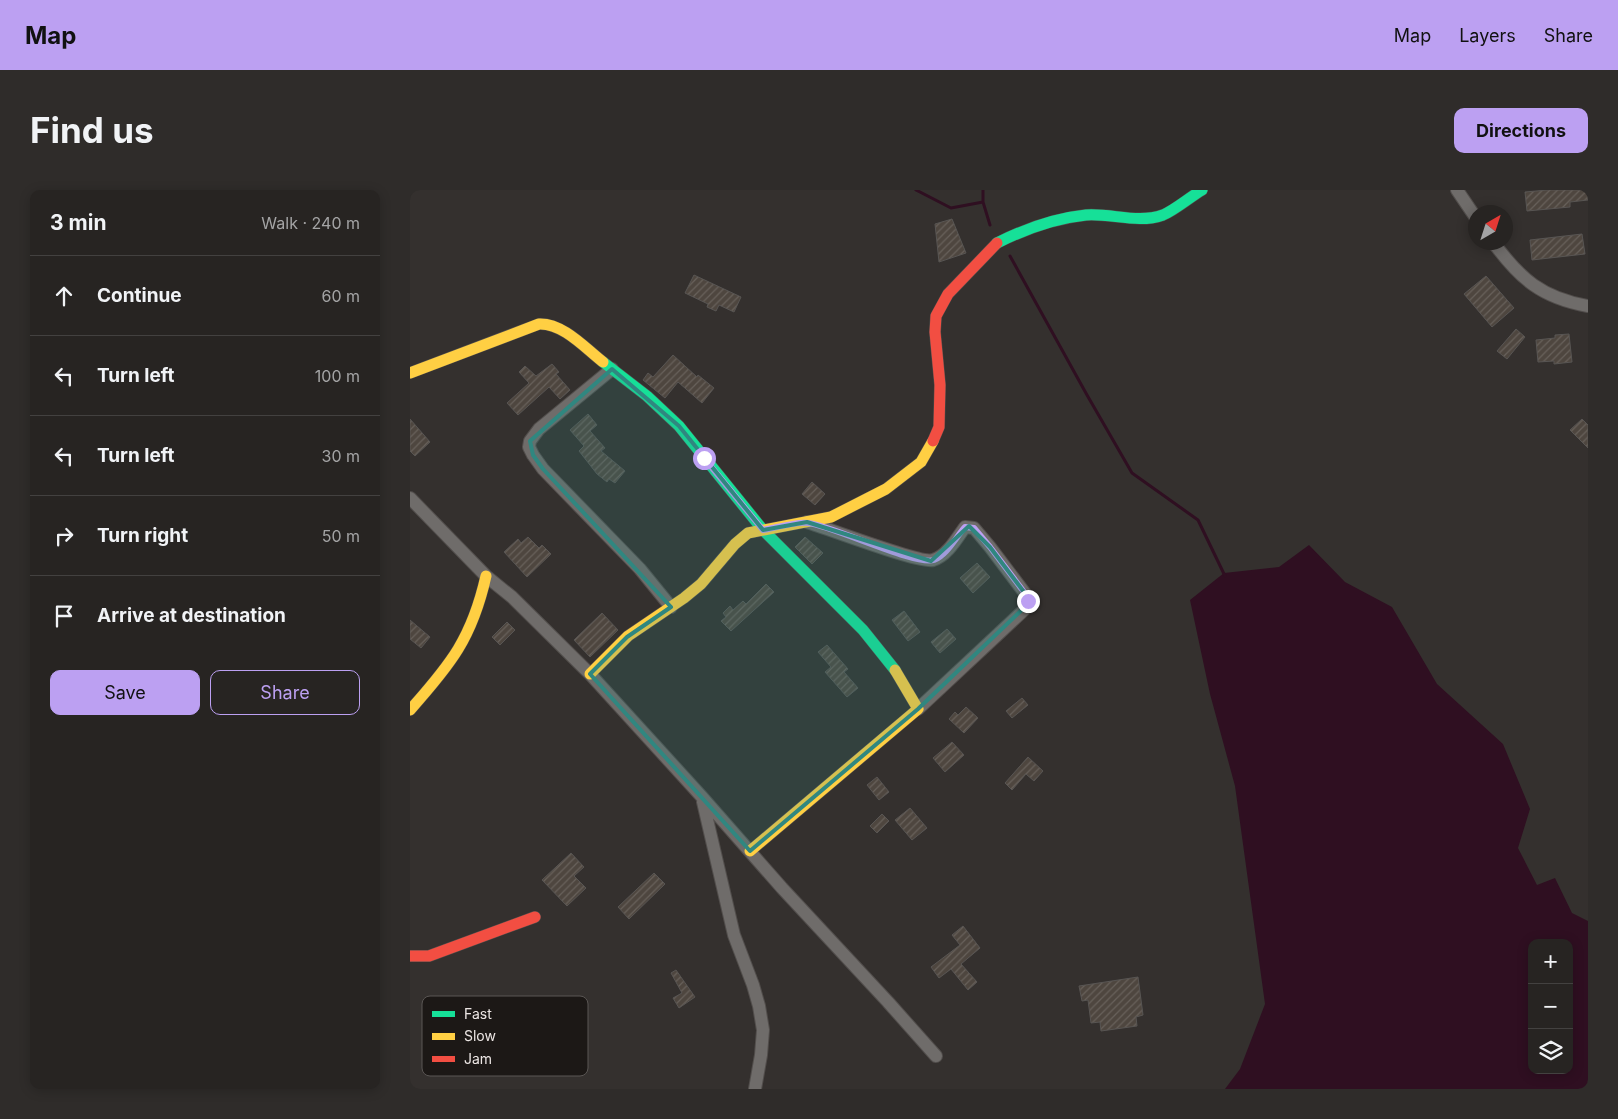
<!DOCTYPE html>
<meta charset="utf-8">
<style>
:root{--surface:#272422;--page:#2f2c2a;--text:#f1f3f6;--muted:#a4a4a5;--line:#434140;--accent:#bca0f2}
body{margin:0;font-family:Inter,sans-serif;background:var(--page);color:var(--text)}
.controls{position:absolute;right:15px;bottom:15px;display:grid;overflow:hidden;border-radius:10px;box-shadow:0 2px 12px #0003}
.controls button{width:45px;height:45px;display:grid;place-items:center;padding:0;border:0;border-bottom:1px solid var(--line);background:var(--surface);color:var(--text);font:25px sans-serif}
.compass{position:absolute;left:1058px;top:15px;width:45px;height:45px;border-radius:50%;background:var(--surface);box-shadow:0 2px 12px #0003;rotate:39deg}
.stop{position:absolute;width:15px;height:15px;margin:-11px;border:4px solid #bca0f2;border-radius:50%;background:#fff}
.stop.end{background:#bca0f2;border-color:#fff;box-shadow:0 1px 5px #0008}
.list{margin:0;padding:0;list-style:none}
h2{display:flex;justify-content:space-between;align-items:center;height:65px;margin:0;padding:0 20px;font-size:21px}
h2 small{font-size:16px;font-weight:400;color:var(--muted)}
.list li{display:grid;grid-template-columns:32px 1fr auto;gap:15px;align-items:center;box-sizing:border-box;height:80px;padding:0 20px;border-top:1px solid var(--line)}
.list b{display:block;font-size:19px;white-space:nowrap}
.list em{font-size:16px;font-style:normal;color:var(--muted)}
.actions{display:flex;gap:10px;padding:15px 20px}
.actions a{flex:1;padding:11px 0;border:1px solid var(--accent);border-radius:10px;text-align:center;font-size:18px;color:var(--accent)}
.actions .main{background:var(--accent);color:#111}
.icon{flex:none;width:28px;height:28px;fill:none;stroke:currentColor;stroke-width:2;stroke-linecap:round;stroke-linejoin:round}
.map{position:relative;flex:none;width:1178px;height:899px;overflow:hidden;border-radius:10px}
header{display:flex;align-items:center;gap:30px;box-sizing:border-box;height:70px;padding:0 25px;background:var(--accent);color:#111}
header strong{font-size:24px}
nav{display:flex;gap:28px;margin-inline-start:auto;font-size:18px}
.intro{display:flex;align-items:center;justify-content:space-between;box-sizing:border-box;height:120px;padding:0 30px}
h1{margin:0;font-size:35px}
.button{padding:12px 22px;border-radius:10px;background:var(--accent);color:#111;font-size:18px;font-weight:700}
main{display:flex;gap:30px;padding:0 30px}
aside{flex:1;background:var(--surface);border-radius:10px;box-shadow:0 2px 12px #0003}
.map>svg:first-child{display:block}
.water{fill:#2f0f21;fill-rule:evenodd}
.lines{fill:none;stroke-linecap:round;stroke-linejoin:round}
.stream{stroke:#2f0f21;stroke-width:3}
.building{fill:url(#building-hatch);stroke:#585553}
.street-casing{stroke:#524e4c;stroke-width:14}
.fast-casing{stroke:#524e4c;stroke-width:12}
.slow-casing{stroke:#524e4c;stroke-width:12}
.jam-casing{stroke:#524e4c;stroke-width:12}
.street{stroke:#6f6c6a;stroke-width:12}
.fast{stroke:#16e098;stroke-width:11}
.slow{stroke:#ffcf43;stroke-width:11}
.jam{stroke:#f24e42;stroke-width:11}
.route{stroke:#bca0f2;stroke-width:6}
.marked{fill:#308780;fill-opacity:0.2;stroke:#308780;stroke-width:4;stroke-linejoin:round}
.key{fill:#1c1816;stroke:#5a5654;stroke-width:1}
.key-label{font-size:14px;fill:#ece6e4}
</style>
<header>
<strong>Map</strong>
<nav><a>Map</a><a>Layers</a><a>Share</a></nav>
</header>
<div class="intro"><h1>Find us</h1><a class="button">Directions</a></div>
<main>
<aside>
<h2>3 min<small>Walk · 240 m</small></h2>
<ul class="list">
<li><svg class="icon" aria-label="ahead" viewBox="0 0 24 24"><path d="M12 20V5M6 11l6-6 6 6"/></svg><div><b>Continue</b></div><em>60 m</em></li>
<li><svg class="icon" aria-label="left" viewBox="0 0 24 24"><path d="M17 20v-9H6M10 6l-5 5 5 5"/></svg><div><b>Turn left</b></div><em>100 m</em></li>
<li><svg class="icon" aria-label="left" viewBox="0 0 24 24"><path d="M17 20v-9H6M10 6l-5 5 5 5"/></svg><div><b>Turn left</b></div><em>30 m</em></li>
<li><svg class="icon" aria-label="right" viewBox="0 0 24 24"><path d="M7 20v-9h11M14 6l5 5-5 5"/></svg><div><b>Turn right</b></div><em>50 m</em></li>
<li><svg class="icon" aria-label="arrive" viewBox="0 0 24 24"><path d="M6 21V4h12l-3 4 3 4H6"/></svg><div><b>Arrive at destination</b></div></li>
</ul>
<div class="actions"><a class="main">Save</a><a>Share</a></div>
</aside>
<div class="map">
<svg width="1178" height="899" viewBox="0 0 1178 899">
<defs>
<pattern id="building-hatch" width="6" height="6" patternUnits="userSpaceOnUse" patternTransform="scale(1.25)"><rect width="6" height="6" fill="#4e463f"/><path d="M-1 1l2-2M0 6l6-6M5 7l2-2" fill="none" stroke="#68615b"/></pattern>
</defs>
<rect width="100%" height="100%" fill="#34302e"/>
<path class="water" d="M899,355L935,392L982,417L1027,494L1093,554L1120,619L1108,658L1127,695L1145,688L1162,723L1178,731V899H815L830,879L855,814L825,596L800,504L780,410L814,383L869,377ZM1122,753H1159V880H1122Z"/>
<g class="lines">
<path class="stream" d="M506,0L541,18L573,12
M573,0V12L580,35
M600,66L677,205L722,283L788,330L815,386"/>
</g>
<path class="building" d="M1138,0H1178V10L1160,12V17L1117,21L1115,2Z
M542,29L556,63L529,72L525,34Z
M1172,44L1175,64L1122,70L1120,50Z
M284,85L331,107L324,122L309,115L306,121L297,117L298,114L275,103Z
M1076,86L1104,118L1082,137L1054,104Z
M1106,139L1115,147L1097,169L1087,161Z
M1159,144L1162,172L1144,174V171L1128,172L1126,150L1145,148V145Z
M263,165L287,187L288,185L304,198L292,213L268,192L255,208L233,190L238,183L243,187Z
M142,174L149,182L146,184L160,200L150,209L139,197L108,225L97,213L119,193L109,182L115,176L126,186Z
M178,224L187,235L180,241L195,258L191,261L215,281L205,293L199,289L197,292L187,284L169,261L174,256L160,240Z
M0,229L20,252L5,266L0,261Z
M1172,229L1178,235V258L1160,240Z
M402,292L415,304L405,315L392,304Z
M118,347L129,358L132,355L141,364L117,387L94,362L108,349L111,353Z
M395,347L413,363L402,374L385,357Z
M567,373L580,387L563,403L550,388Z
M356,394L364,402L321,441L311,431L316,427L313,423L320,416L323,420L333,411L336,414Z
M494,421L510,442L498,451L482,430Z
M192,423L208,440L180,467L164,450Z
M0,430L20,447L11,458L0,449Z
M97,432L105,440L90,455L82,447Z
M537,439L546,449L530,463L521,452Z
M417,455L438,479L434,482L448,498L437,507L415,482L421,477L408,462Z
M612,508L618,515L602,528L596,521Z
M556,517L568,528L554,543L539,529L545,522L548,525Z
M542,552L554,565L535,582L523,568Z
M618,567L633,581L624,591L616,584L602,600L595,593Z
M467,587L479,602L469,610L457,595Z
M500,618L517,638L502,650L485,630Z
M472,624L479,631L467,643L460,636Z
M161,663L174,677L164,686L176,698L157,716L132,690Z
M244,683L255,694L219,729L208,717Z
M553,736L570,758L551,774L567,792L558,800L541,779L529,788L521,777L550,755L542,745Z
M266,780L285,807L269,818L263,808L272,803L261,783Z
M728,787L733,825L726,827L727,836L691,841L690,832L681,833L678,810L672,811L669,796Z"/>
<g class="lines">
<g class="street-casing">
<path id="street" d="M1047,0L1066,28
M1083,52C1110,89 1132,108 1178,116
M202,179L129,239L120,251L119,257L123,265L133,279L230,379L261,417
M0,308L76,386L102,407L180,484L292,607L372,698L478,812L526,866
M397,332C416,338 511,374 523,370C537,366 547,348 555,337L564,338L580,357L617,406L618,411L614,420L508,519
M293,612L324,745L343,795L349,816L353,840L351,865L345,899"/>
</g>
<g class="fast-casing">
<path id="fast" d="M587,53C613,40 646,28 676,25C701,23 728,34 753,25C765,20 780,7 792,0
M193,172L237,206L269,236L353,340L453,440L485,480"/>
</g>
<g class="slow-casing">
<path id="slow" d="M0,183L129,134C153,133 175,158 193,172
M180,484L218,446L274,408L291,394L325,354L338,343L421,327L476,299L511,272L523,251
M0,520C41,474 62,448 76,386
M340,661L508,519L485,480"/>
</g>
<g class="jam-casing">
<path id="jam" d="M523,251L529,237L530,195L525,142L526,126L538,104L587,53
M0,766H19L125,727"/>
</g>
<use href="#street" class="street"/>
<use href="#fast" class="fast"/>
<use href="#slow" class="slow"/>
<use href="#jam" class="jam"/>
</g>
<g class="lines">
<path class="route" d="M294,268L353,340C363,338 389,331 398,333C424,336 505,376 524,370C537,365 546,347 555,337L564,338L580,357L617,406L618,411"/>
</g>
<path class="marked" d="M202,179L269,236L353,340L397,332L521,371L559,336L580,357L617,406V415L508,519L340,661L180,484L217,447L261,417L133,279L123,265L120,251Z"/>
<rect x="12" y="806" width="166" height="80" rx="8" class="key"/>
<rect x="22" y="821" width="23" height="6" fill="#16e098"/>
<rect x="22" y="843" width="23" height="7" fill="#ffcf43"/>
<rect x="22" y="866" width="23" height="6" fill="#f24e42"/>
<g class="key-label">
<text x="54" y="829">Fast</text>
<text x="54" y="851">Slow</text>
<text x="54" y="874">Jam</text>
</g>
</svg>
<div class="controls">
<button>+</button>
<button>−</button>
<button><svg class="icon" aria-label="layers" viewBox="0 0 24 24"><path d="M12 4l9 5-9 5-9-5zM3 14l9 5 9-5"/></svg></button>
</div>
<svg class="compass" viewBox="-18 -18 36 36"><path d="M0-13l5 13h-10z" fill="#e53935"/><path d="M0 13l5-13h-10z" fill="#a4a4a5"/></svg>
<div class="stop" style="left:294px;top:268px"></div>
<div class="stop end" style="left:618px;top:411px"></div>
</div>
</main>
